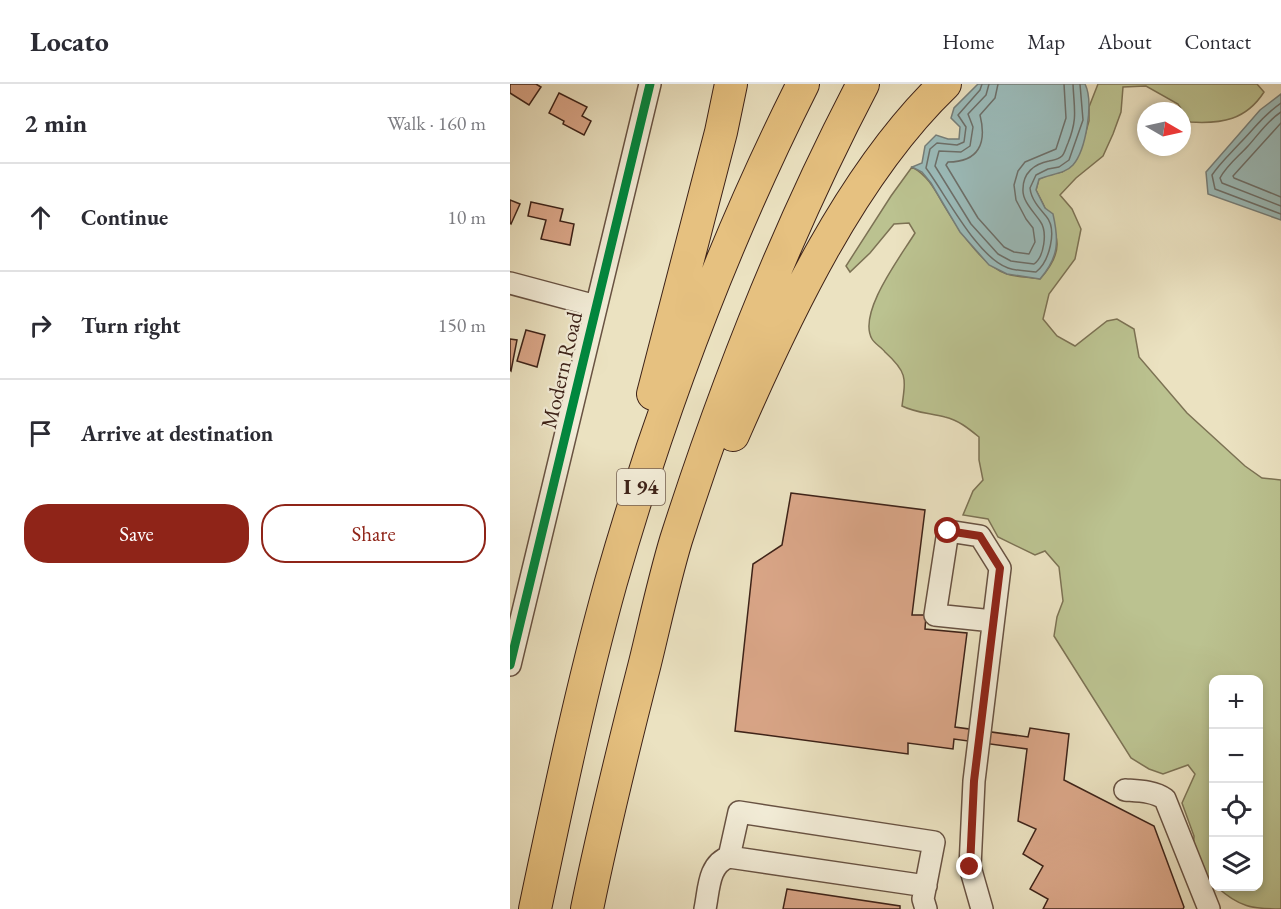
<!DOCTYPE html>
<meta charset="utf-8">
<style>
:root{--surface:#fff;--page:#f2f2f3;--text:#2b2b33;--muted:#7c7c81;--line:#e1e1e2;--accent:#8f2418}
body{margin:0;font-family:"EB Garamond",serif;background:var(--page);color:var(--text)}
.controls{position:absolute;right:18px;bottom:18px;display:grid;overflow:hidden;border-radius:12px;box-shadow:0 3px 9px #0003}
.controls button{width:54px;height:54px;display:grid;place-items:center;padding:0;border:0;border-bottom:2px solid var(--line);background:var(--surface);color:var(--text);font:30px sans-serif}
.compass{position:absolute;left:627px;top:18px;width:54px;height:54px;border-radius:50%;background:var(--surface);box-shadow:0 3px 9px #0003;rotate:99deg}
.stop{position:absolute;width:18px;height:18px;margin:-14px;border:4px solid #8f2418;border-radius:50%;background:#fff}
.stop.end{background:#8f2418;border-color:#fff;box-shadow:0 2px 6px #0008}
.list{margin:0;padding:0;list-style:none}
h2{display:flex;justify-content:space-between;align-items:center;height:78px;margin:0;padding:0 24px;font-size:26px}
h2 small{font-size:20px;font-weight:400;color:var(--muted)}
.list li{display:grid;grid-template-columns:39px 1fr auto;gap:18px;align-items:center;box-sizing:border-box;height:108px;padding:0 24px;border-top:2px solid var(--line)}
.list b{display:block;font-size:22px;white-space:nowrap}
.list em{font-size:20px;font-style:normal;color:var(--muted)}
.actions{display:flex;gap:12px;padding:18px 24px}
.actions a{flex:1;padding:14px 0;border:2px solid var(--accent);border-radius:24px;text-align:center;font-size:21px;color:var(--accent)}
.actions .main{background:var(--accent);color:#fff}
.icon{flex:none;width:33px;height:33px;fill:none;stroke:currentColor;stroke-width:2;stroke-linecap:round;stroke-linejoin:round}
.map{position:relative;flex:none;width:771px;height:825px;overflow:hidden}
header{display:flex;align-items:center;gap:36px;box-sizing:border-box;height:84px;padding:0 30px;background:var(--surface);border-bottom:2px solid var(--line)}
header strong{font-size:28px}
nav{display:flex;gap:33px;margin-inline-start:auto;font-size:21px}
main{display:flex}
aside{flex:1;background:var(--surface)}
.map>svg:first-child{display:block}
.green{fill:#bbc290;stroke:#7c7254;stroke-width:1.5}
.water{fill:#9bbcbb;stroke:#757e7a;stroke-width:1.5}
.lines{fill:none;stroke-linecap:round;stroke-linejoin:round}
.shore{stroke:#6c6f6a;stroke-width:1.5}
.building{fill:#daa688;stroke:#3d2218;stroke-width:1.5}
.minor-casing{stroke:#685242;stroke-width:24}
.highway-casing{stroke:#3d2218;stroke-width:34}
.minor{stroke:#f2ecd7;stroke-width:21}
.highway{stroke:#e6c180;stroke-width:32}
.cycleway-casing{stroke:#f2ecd7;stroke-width:13}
.cycleway{stroke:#00873e;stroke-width:9}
.route{stroke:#8f2418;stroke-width:8}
.labels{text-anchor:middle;stroke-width:4.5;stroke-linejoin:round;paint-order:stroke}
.shield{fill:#f2ecd7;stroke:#735f51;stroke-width:1.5}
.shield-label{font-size:21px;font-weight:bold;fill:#3d2218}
.street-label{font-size:22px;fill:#3d2218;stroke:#f2ecd7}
</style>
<header>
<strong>Locato</strong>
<nav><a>Home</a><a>Map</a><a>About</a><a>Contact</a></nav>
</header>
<main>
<aside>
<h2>2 min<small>Walk · 160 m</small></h2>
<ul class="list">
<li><svg class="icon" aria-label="ahead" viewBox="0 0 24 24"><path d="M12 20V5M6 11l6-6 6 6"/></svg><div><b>Continue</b></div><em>10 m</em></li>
<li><svg class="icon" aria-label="right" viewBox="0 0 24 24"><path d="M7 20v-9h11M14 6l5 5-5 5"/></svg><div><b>Turn right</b></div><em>150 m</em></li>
<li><svg class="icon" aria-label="arrive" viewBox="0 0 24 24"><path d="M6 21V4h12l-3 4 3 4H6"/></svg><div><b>Arrive at destination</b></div></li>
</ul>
<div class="actions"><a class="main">Save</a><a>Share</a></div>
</aside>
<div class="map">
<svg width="771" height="825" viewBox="0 0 771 825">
<rect width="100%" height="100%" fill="#ebe2c1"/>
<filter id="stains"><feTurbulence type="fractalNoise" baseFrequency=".00333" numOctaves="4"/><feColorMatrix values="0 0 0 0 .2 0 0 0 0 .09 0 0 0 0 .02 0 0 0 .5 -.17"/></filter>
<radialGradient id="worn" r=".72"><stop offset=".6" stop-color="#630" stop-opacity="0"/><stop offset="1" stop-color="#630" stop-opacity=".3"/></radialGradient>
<path class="green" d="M588,0H747L754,8C736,36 712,40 680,38L668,20L636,2L613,3L611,28L603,50L593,72L566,94L550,111L562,125L571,145L565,175L539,210L533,235L547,252L565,262L597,237L607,235L624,245L629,273L677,329L735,382L752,394L771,396V825C742,825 729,823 707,803L748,802V596H704L703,799L696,793L683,767L684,752L672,719L685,690L678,681L653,690L639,685L621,674L544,552L547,533L553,517L549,483L535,467L525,471L488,453L478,435L453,431L463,407L473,396L469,376V353C458,344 448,336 435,333C420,329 406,329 392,322C396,293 397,288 375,268C372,264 364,259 362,255C347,229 391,172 405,149L399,139L384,140L360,169L340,188L336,182L381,112L402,83C417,91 424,104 432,118C446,141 471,182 497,190C507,193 519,193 530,195C538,186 547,174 547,161C548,149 532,117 526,106L529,95L540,90L552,88L563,80L575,51L579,37V23Z"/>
<path class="water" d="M468,0H575C584,18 576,66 563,81C555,90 540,90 529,95L526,106L535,124L543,130C549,157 549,173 530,195L497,190L479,181L450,148L421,99L412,88L402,83L412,79L415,62L426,51L438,55H449L450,43L441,34L444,24Z
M771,10V136L698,110L696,88L750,26Z"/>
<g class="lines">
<path class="shore" d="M472,0L470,6L448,31L456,43L454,58L447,61L427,59L420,65L416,84C436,111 467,173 498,184C507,187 518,187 526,188C539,178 548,146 536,132C529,124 521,115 520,104L526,91L538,85L549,83L559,76L573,36L570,0
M479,0L476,11L458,30L463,43L460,62L451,68L429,67L425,82L461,140L488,170L501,177L524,180C534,173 538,148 530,137C524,128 512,117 513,105C513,89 524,80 539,77C543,76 548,76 552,72C555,69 556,63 558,59C568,34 564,25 563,0
M488,0L485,14L470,31C477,59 469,78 438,78L436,81L468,134L494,163L504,168L519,170L525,158L523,144L516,135L506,116L504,101L508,87L515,78L546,65L556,34L554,0
M771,19C752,32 746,43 730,59C720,70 710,79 702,91L705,105L771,130
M771,28C757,37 749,50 738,62C728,73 717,81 710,94L712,99L771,122
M771,39L723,92L724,94L771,113"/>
</g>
<path class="building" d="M0,0H26L31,3L19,21L0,9Z
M49,9L77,23L72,32L81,37L74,51L53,40L54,37L39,29Z
M0,116L10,120L1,140L0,139Z
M21,118L53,125L50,137L64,140L60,161L31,155L36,136L18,132Z
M16,246L35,251L27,283L7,277Z
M0,255L7,256L1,287L0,286Z
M281,409L415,426L402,531H416L415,545L457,549L445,643L518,653L520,644L559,650L554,696L644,742L674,823L673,825H533L538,815L520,805L533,782L513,770L526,745L508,737L517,665L444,655L443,665L398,659V670L225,647L243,480L272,461Z
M277,805L390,822V825H273Z"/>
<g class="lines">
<g class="minor-casing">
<path id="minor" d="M0,199L86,222
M0,581L140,0
M615,706C628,707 644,707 655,715L699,825
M416,802L219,773L229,728L424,758L413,815L416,825
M195,825C199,806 198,780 219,773
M472,825L460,783L464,697L490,484L470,452L438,447L425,531L483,537"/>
</g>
<g class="highway-casing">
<path id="highway" d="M143,310L211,48L221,0
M223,351C274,234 341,90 435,0
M25,825C48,716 71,606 101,498C150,327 213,159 293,0
M77,825C94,742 114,661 135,579C145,538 154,496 166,456C216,300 277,145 353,0"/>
</g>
<use href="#minor" class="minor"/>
<use href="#highway" class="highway"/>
<g class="cycleway-casing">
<path id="cycleway" d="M0,581L140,0"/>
</g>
<use href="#cycleway" class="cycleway"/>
</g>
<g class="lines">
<path class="route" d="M438,447L470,452L490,484L464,697L460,783"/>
</g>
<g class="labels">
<rect class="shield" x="107" y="385" width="48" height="36" rx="4.5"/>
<g class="shield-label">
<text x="131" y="410">I 94</text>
</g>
<g class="street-label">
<text transform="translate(51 286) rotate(-77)" y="8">Modern Road</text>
</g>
</g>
<rect width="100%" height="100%" filter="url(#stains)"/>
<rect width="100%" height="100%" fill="url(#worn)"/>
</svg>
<div class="controls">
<button>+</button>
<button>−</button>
<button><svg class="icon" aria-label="locate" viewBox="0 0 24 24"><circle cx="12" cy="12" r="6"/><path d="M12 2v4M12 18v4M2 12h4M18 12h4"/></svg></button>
<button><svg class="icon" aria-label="layers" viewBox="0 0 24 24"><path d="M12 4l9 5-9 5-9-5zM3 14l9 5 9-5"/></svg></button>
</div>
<svg class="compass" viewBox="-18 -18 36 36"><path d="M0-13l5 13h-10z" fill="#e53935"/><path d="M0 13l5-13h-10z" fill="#7c7c81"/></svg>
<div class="stop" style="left:438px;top:447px"></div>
<div class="stop end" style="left:460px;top:783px"></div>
</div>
</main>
